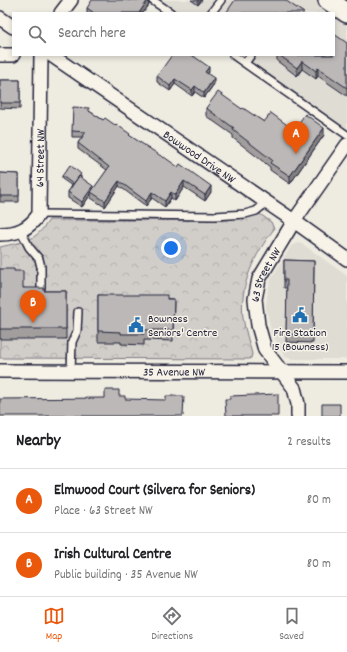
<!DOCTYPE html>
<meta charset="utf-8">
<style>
:root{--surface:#fff;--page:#f2f2f2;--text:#202124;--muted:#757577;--line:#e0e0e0;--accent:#ea580c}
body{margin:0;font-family:Dekko,sans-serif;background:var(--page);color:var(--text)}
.you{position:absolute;left:171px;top:248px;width:14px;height:14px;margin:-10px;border:3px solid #fff;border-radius:50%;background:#1a73e8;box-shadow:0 0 0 6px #1a73e833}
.badge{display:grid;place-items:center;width:26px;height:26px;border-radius:50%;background:var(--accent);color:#fff;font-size:13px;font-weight:700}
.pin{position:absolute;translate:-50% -33px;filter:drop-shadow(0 1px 2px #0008)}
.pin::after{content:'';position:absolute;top:21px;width:14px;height:12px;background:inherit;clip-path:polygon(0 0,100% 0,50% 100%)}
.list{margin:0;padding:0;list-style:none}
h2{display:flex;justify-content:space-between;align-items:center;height:52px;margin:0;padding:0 16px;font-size:17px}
h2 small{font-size:13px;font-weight:400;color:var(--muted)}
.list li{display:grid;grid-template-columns:26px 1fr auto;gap:12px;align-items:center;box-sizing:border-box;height:64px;padding:0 16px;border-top:1px solid var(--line)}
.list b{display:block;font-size:15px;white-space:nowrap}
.list p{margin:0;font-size:13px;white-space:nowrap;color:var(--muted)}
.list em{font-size:13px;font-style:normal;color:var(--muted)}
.icon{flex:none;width:22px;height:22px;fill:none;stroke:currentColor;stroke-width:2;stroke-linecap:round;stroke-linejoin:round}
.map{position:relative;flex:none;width:347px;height:416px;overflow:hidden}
.search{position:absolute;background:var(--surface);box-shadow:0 2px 6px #0003;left:12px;right:12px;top:12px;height:44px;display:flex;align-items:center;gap:10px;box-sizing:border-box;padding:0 14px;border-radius:0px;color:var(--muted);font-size:15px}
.sheet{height:180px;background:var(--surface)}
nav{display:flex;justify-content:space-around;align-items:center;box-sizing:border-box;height:56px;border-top:1px solid var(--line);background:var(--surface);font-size:11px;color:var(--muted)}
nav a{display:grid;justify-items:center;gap:2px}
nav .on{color:var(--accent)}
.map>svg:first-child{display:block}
.built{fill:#dfdcd4}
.park{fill:url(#park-crowns);stroke:#7a7882}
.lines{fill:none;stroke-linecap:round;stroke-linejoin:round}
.lane-casing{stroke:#22223b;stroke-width:10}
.street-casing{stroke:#22223b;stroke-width:16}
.secondary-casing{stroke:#22223b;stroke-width:22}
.lane{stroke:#f7f3e8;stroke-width:7}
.street{stroke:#f7f3e8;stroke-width:13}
.secondary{stroke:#f7f3e8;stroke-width:19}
.wall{fill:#a19e9d;stroke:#22223b}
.shaded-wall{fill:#838180;stroke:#22223b}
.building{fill:#bbb8b7;stroke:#22223b}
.labels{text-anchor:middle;stroke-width:3;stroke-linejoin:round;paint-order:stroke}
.street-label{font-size:12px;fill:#22223b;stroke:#f7f3e8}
.poi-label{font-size:12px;fill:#22223b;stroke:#f7f3e8;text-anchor:start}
</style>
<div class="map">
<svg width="347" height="416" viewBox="0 0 347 416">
<defs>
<pattern id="park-crowns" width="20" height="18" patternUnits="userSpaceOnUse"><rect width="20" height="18" fill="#d1cdc9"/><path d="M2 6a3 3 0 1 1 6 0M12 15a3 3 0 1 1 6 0" fill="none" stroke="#b3b0ae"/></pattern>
</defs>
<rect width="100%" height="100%" fill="#eeebe1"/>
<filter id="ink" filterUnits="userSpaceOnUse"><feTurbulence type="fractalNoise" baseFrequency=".025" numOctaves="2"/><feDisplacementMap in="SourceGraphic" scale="8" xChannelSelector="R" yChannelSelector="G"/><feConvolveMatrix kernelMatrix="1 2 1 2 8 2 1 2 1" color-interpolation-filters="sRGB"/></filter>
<g filter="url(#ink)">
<path class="built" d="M152,0H347V135L233,55H334V13H171Z
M299,243L304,245L347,276V359H294L285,357L271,332L266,307L268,289L272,277L291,246L294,244Z"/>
<path class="park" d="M260,214L271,222L274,229C255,254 239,285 243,318C245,330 249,342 252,354L251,358L249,359L0,358V247C25,241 34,243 49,220H226Z"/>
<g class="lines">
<g class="lane-casing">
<path id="lane" d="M152,0L171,13
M211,13L221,0
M233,55L347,135
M245,63L251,55
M39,214L215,216L245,214L256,211L266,203
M21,231L29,247L39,259L41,267V288
M71,371L72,342L77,331L78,312"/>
</g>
<g class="street-casing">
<g id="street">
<path d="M61,13L71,0"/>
<path d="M0,18L13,27"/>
<path d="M0,55H13"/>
<path id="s1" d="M51,55L294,221L347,259"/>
<path id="s2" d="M0,234C17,234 29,229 39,214L41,55"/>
<path id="s3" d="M0,371L347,372"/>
<path id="s4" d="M298,416V404L294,388L265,350L258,325L255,299L259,279L294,221L347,145"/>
</g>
</g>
<g class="secondary-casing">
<path id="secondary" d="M328,0L347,13"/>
</g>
<use href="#lane" class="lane"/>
<use href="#street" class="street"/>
<use href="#secondary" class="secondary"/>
</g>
<path class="wall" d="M149,0V5L143,13H87V8L129,1Z
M191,0H202L198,5Z
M347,43V96L318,76L316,79L302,69L297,76L277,61V55H334Z
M193,55L209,72L208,74L214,84L204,98L195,92L192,96L175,84L170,91L157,82V76Z
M0,80H20V109L0,108Z
M206,108L242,109L264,122L294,130L324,135L290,184L270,170V167L233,138V135L206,116Z
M89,111L103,120L130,136L211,192L205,201L184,187L175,201L171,198L165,207L152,198L146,206L119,186L105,207L91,198V194L82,207L68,198V192L72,186L62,179V176H81V177L93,190L107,170L78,149V143L82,137H72V131Z
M0,173L19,174V202H0Z
M284,260L314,261L313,343L286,342L287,288H284Z
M0,269L14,271L23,288L44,291H66V339H0Z
M98,295L174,299L173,341L144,340V345L121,344V342H98Z"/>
<path class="shaded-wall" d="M148,0L149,5L143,13H139Z
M198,0H202L198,5Z
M302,61V69L297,76V68Z
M209,67V72L205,77V72Z
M318,68V76L316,79V71Z
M214,78V84L204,98V93Z
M175,79V84L170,91V86Z
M195,86V92L192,96V90Z
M324,128V135L290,184V176Z
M119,181V186L105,207V201Z
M184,181V187L175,201V195Z
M93,186V192H91V194L82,207V202Z
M211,186V192L205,201V195Z
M152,192V198L146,206V201Z
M171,192V198L165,207V201Z"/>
<path class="building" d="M92,0H128L129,1L130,0H148L139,13H94L87,8Z
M235,0H285L304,13H226Z
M334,34L347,43V88L318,68L316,71L302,61L297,68L279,55H334Z
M172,55H192L209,67L205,72L214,78L204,93L195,86L192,90L175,79L170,86L157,76Z
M0,80H20V103H0Z
M218,92L242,109L243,108L264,122L271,113L294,130L305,114L324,128L290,176L270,163L272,160L233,130L234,128L206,108Z
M73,107L89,108V111L103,120L105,118L115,125L116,124L130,134L129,135L164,158V157L178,167L180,164L211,186L205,195L184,181L175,195L171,192L165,201L152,192L146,201L119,181L105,201L91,192L109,167L78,143L86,132L72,131Z
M70,165L81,174L73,184L62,176Z
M0,173L19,174V196H0Z
M79,176L93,186L82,202L68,192Z
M284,260L314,261L313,335L286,334L287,280H284Z
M0,269H14V271H23V288H44V291H66V329H0Z
M98,295H167V299H174L173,330H144V334H121V332L98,331Z
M105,390H119V396H125V399L166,400V396H184L183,416H0V399L105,398Z
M278,394V416H226L225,399H230V396Z
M322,404H340V416H322Z"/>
</g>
<defs>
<g id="civic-bare" transform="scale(1.2)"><path d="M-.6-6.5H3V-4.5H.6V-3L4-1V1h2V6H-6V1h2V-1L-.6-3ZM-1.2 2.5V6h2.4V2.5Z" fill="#1f6fb2" stroke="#f7f3e8" stroke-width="2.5" paint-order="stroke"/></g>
</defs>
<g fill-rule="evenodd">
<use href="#civic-bare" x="300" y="315"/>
<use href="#civic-bare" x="136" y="325"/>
</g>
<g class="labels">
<g class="street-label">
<text dy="4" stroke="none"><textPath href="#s1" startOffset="180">Bowwood Drive NW</textPath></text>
<text dy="4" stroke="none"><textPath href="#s2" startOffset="102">64 Street NW</textPath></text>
<text dy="4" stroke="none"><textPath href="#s4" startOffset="155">63 Street NW</textPath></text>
<text dy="4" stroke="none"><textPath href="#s3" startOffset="174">35 Avenue NW</textPath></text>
</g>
<g class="poi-label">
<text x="148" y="322">Bowness<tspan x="148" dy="14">Seniors' Centre</tspan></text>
<text x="300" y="336" text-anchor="middle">Fire Station<tspan x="300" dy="14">15 (Bowness)</tspan></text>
</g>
</g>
</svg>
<div class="you"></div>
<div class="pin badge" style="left:296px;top:154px">A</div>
<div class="pin badge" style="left:33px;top:323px">B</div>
<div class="search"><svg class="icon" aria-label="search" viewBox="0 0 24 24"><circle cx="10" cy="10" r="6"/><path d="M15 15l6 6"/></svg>Search here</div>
</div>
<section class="sheet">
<h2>Nearby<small>2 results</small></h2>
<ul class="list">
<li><span class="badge">A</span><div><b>Elmwood Court (Silvera for Seniors)</b><p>Place · 63 Street NW</p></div><em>80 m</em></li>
<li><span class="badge">B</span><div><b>Irish Cultural Centre</b><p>Public building · 35 Avenue NW</p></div><em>80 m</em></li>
</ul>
</section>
<nav>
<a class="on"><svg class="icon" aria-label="map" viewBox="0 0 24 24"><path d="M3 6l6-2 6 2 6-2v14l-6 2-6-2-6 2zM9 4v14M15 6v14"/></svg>Map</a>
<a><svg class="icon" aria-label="directions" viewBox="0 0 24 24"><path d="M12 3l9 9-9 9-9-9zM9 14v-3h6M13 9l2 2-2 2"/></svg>Directions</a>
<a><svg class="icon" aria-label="saved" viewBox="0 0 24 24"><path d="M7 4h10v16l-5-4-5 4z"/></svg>Saved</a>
</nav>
